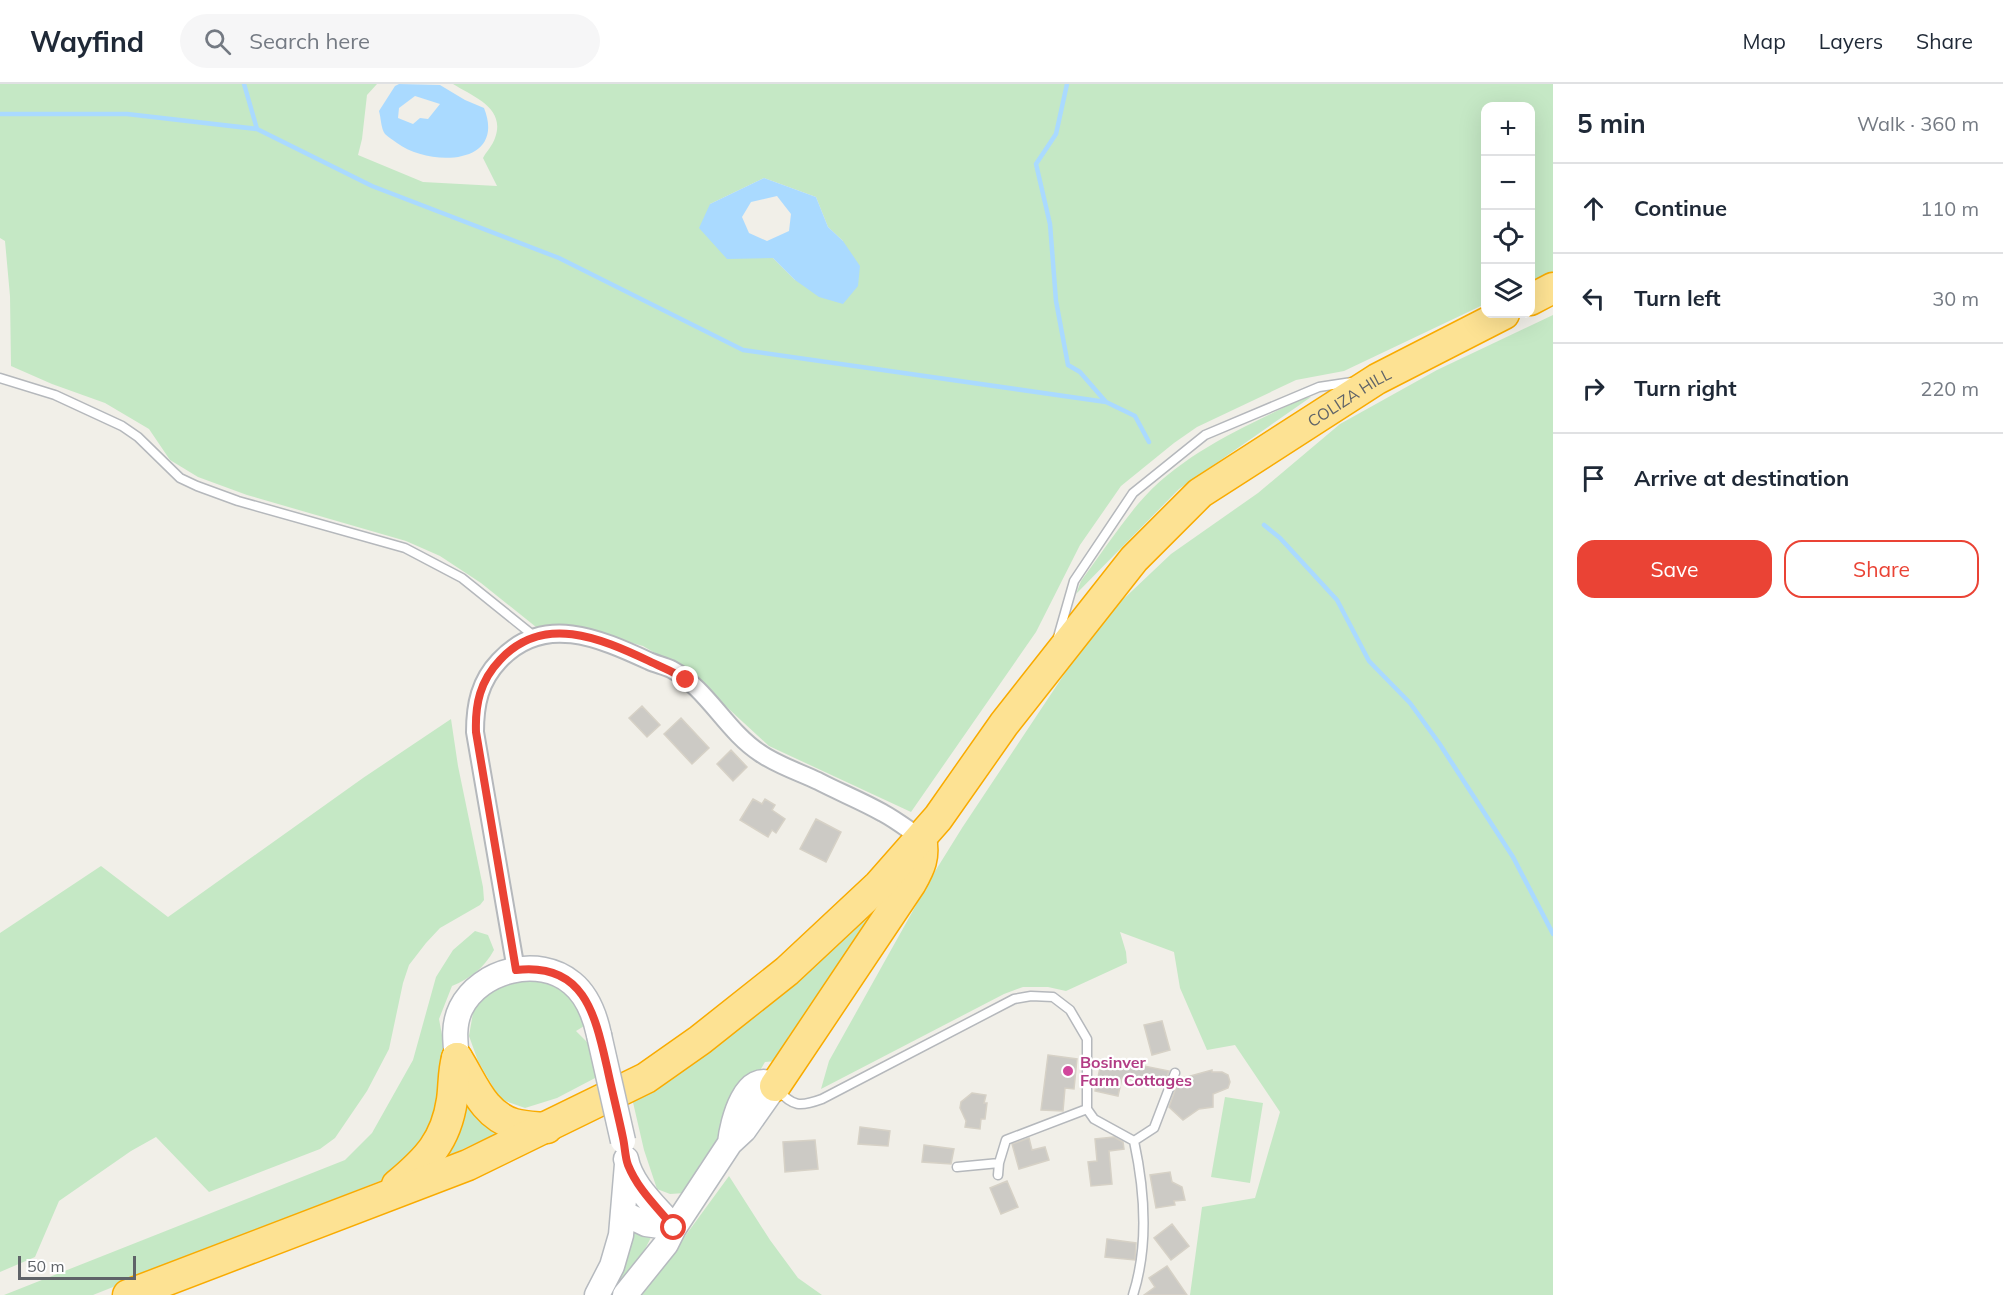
<!DOCTYPE html>
<meta charset="utf-8">
<style>
:root{--surface:#fff;--page:#f6f6f7;--text:#1f2937;--muted:#747a83;--line:#e0e1e3;--accent:#ea4335}
body{margin:0;font-family:Mulish,sans-serif;background:var(--page);color:var(--text)}
.controls{position:absolute;right:18px;top:18px;display:grid;overflow:hidden;border-radius:12px;box-shadow:0 6px 24px #0002}
.controls button{width:54px;height:54px;display:grid;place-items:center;padding:0;border:0;border-bottom:2px solid var(--line);background:var(--surface);color:var(--text);font:30px sans-serif}
.scale{position:absolute;left:18px;bottom:15px;width:118px;box-sizing:border-box;padding-left:6px;border:3px solid #5f6368;border-top:0;font-size:16px;line-height:21px;white-space:nowrap;color:#5f6368;-webkit-text-stroke:4px #fff;paint-order:stroke}
.stop{position:absolute;width:18px;height:18px;margin:-14px;border:4px solid #ea4335;border-radius:50%;background:#fff}
.stop.end{background:#ea4335;border-color:#fff;box-shadow:0 2px 6px #0008}
.list{margin:0;padding:0;list-style:none}
h2{display:flex;justify-content:space-between;align-items:center;height:78px;margin:0;padding:0 24px;font-size:26px}
h2 small{font-size:20px;font-weight:400;color:var(--muted)}
.list li{display:grid;grid-template-columns:39px 1fr auto;gap:18px;align-items:center;box-sizing:border-box;height:90px;padding:0 24px;border-top:2px solid var(--line)}
.list b{display:block;font-size:22px;white-space:nowrap}
.list em{font-size:20px;font-style:normal;color:var(--muted)}
.actions{display:flex;gap:12px;padding:18px 24px}
.actions a{flex:1;padding:14px 0;border:2px solid var(--accent);border-radius:18px;text-align:center;font-size:21px;color:var(--accent)}
.actions .main{background:var(--accent);color:#fff}
.icon{flex:none;width:33px;height:33px;fill:none;stroke:currentColor;stroke-width:2;stroke-linecap:round;stroke-linejoin:round}
.map{position:relative;flex:none;width:1553px;height:1211px;overflow:hidden}
header{display:flex;align-items:center;gap:36px;box-sizing:border-box;height:84px;padding:0 30px;background:var(--surface);border-bottom:2px solid var(--line)}
header strong{font-size:28px}
nav{display:flex;gap:33px;margin-inline-start:auto;font-size:21px}
.search{width:420px;height:54px;background:var(--page);display:flex;align-items:center;gap:15px;box-sizing:border-box;padding:0 21px;border-radius:33px;color:var(--muted);font-size:22px}
main{display:flex}
aside{flex:1;background:var(--surface)}
.map>svg:first-child{display:block}
.green{fill:#c5e8c5;fill-rule:evenodd}
.water{fill:#aadaff;fill-rule:evenodd}
.lines{fill:none;stroke-linecap:round;stroke-linejoin:round}
.stream{stroke:#aadaff;stroke-width:4.5}
.building{fill:#cccac5;stroke:#d6d1c6;stroke-width:1.5}
.lane-casing{stroke:#b5b8bc;stroke-width:11}
.street-casing{stroke:#b5b8bc;stroke-width:20}
.secondary-casing{stroke:#b6babf;stroke-width:27}
.highway-casing{stroke:#f9ab00;stroke-width:33}
.lane{stroke:#fff;stroke-width:8}
.street{stroke:#fff;stroke-width:16}
.secondary{stroke:#fff;stroke-width:24}
.highway{stroke:#fde293;stroke-width:30}
.secondary-bridge-casing{stroke:#b6babf;stroke-width:27;stroke-linecap:butt}
.secondary-bridge{stroke:#fff;stroke-width:24}
.route{stroke:#ea4335;stroke-width:8}
.hotel-dot{fill:#d1479c;stroke:#fff;stroke-width:2}
.labels{text-anchor:middle;stroke-width:4.5;stroke-linejoin:round;paint-order:stroke}
.street-label{font-size:16px;fill:#5f6368;stroke:#fff}
.hotel-label{font-size:16px;font-weight:bold;fill:#b23c85;stroke:#fff;text-anchor:start}
</style>
<header>
<strong>Wayfind</strong>
<div class="search"><svg class="icon" aria-label="search" viewBox="0 0 24 24"><circle cx="10" cy="10" r="6"/><path d="M15 15l6 6"/></svg>Search here</div>
<nav><a>Map</a><a>Layers</a><a>Share</a></nav>
</header>
<main>
<div class="map">
<svg width="1553" height="1211" viewBox="0 0 1553 1211">
<rect width="100%" height="100%" fill="#f1efe8"/>
<path class="green" d="M0,0H377L367,11L362,55L358,71L423,98L497,102L483,74C486,68 493,61 495,54C506,24 474,13 453,0H1553V188L1531,199L1530,22H1486L1485,220L1344,287L1296,296L1197,343L1174,359L1121,402L1080,461L1036,548L911,728L769,662L691,590L643,562L589,547L536,543L481,499L440,472L406,457L247,411L198,393L170,376L149,345L105,319L52,300L11,282L10,212L5,157L0,154ZM764,94L816,113L828,143L843,157L795,196L773,174L710,120Z
M1553,231V1211H1190L1202,1123L1255,1114L1280,1028L1235,961L1207,966L1180,904L1174,868L1120,848L1126,868L1127,879L1066,907L1048,903H1023L1004,910L821,1005L829,977L934,789L962,744L1069,583L1114,524L1171,470L1258,409L1340,340L1437,286Z
M1311,313L1179,405L1076,510L1081,497C1100,471 1118,444 1138,420C1181,369 1245,343 1303,314Z
M451,635L458,682L483,803L484,816L480,821L440,844L426,859L409,881L403,899L389,965L367,1007L335,1054L320,1065L209,1108L156,1053L131,1067L59,1117L35,1173L0,1188V849L101,782L168,833L363,694Z
M907,792L788,953V967L777,977L765,978L723,1049L700,1080L696,1091L685,1109L670,1110L657,1105L644,1066L632,1014Z
M475,847L488,851L494,866C484,884 471,894 452,902L439,935L447,978L445,1030L405,1087L93,1211H4L345,1076L372,1049L413,976L436,893L453,866Z
M524,894L553,896L579,915L589,939L576,947L588,959L597,993L557,1014L525,1024L500,1015L478,977L469,952L474,923L495,904Z
M460,1006L500,1048L450,1071L445,1069Z
M1225,1013L1263,1019L1250,1099L1211,1093Z
M729,1092L770,1156L798,1194L822,1211H642Z
M631,1137L654,1146C644,1171 630,1191 613,1211H604Z"/>
<path class="water" d="M399,0L440,1L465,16L484,24C507,82 429,83 397,59C393,56 388,53 385,50C381,45 381,34 379,27L395,2ZM415,12L440,20L428,35L420,34L413,40L398,34L399,24Z
M764,94L816,113L828,143L843,157L860,182L858,202L843,220L819,213L795,196L773,174L727,175L699,144L710,120ZM777,112L791,130L789,147L767,157L749,149L742,133L751,118Z"/>
<g class="lines">
<path class="stream" d="M244,0L257,45L372,102L559,174L743,266L1106,318
M1067,0L1056,50L1036,80L1050,140L1056,217L1068,281L1080,288L1106,318L1135,332L1149,358
M0,30H127L257,45
M1264,441L1280,454L1337,516L1369,577L1410,619L1439,659L1513,773L1553,850"/>
</g>
<path class="building" d="M642,622L660,641L647,653L629,634Z
M681,634L709,664L692,680L664,650Z
M731,666L747,683L733,697L717,680Z
M753,715L762,720L765,715L775,721L772,726L785,735L776,749L772,746L768,753L740,736Z
M816,735L841,748L826,778L800,765Z
M1162,937L1170,966L1152,971L1144,941Z
M1048,971L1077,975L1074,1005L1065,1004L1063,1027L1041,1026Z
M1109,975L1169,987L1163,1002L1122,994L1118,1012L1095,1007L1101,979L1108,980Z
M1212,986V988H1222L1228,991L1230,998L1228,1004L1213,1010V1023L1199,1025L1183,1036L1169,1023L1179,995Z
M972,1009L986,1011L984,1019H987L985,1035H981L980,1045L965,1043L966,1037L960,1024L961,1018Z
M860,1043L890,1047L888,1062L858,1060Z
M1114,1053L1123,1058L1124,1065L1109,1067L1112,1100L1091,1102L1088,1078L1097,1077L1095,1055Z
M1029,1054L1032,1066L1045,1063L1049,1076L1019,1085L1012,1060Z
M815,1056L818,1085L785,1088L783,1058Z
M924,1061L954,1065L951,1080L922,1078Z
M1170,1088L1172,1098L1182,1103L1185,1116L1174,1117L1175,1121L1156,1124L1150,1091Z
M1007,1097L1018,1123L1001,1130L990,1104Z
M1172,1140L1189,1162L1171,1176L1154,1154Z
M1107,1155L1136,1159L1135,1176L1105,1173Z
M1167,1182L1187,1211H1144L1155,1203L1149,1194Z"/>
<g class="lines">
<g class="lane-casing">
<path id="lane" d="M0,294L55,311L122,342L138,353L180,394L197,402L238,417L405,464L462,494L534,552
M1058,553L1074,497L1133,409L1205,351L1319,303L1352,298
M777,1005C793,1023 800,1023 822,1015L1014,915L1031,912L1053,913L1070,926L1087,955V1025L1006,1056L999,1079L957,1083
M1087,1025L1094,1035L1134,1057C1145,1108 1149,1161 1133,1211
M1134,1057L1154,1044L1175,989
M998,1091L999,1079"/>
</g>
<g class="street-casing">
<path id="street" d="M516,886L475,648C475,620 480,597 499,577C543,529 599,554 649,577C656,580 664,582 671,585C708,605 726,647 760,669C777,681 799,688 818,697C839,708 862,717 883,729C896,736 909,746 921,754"/>
</g>
<g class="secondary-casing">
<path id="secondary" d="M457,974C455,957 453,940 461,924C480,886 539,871 572,899C588,912 595,932 599,951
M626,1075C631,1102 658,1124 674,1144
M623,1129L646,1140L674,1144
M597,1211L612,1182L621,1151L627,1080
M625,1211L666,1160L674,1144L730,1059L744,1046L775,1002C746,983 732,1038 730,1059"/>
</g>
<g class="highway-casing">
<g id="highway">
<path d="M1530,216L1553,204"/>
<path d="M457,974C473,999 483,1031 514,1040C524,1043 536,1043 547,1044"/>
<path d="M775,1002L911,799C920,783 925,773 921,754"/>
<path d="M397,1101C427,1076 446,1057 452,1016C454,1002 453,988 457,974"/>
<path id="s1" d="M128,1211L468,1081L646,994L700,956L787,887L879,801L938,734L1004,640L1134,475L1200,409L1377,295L1504,230"/>
</g>
</g>
<use href="#lane" class="lane"/>
<use href="#street" class="street"/>
<use href="#secondary" class="secondary"/>
<use href="#highway" class="highway"/>
<g class="secondary-bridge-casing">
<path id="secondary-bridge" d="M599,951L623,1057"/>
</g>
<use href="#secondary-bridge" class="secondary-bridge"/>
</g>
<g class="lines">
<path class="route" d="M674,1144C658,1124 638,1106 628,1081C625,1073 625,1063 623,1054C618,1030 612,1007 607,983C595,930 584,878 516,886L476,648C475,620 480,597 500,576C543,529 600,554 649,577C663,584 673,587 686,596"/>
</g>
<circle class="hotel-dot" cx="1068" cy="987" r="6"/>
<g class="labels">
<g class="street-label">
<text dy="6" stroke="none"><textPath href="#s1" startOffset="1550">COLIZA HILL</textPath></text>
</g>
<g class="hotel-label">
<text x="1080" y="984">Bosinver<tspan x="1080" dy="18">Farm Cottages</tspan></text>
</g>
</g>
</svg>
<div class="controls">
<button>+</button>
<button>−</button>
<button><svg class="icon" aria-label="locate" viewBox="0 0 24 24"><circle cx="12" cy="12" r="6"/><path d="M12 2v4M12 18v4M2 12h4M18 12h4"/></svg></button>
<button><svg class="icon" aria-label="layers" viewBox="0 0 24 24"><path d="M12 4l9 5-9 5-9-5zM3 14l9 5 9-5"/></svg></button>
</div>
<div class="scale">50 m</div>
<div class="stop" style="left:674px;top:1144px"></div>
<div class="stop end" style="left:686px;top:596px"></div>
</div>
<aside>
<h2>5 min<small>Walk · 360 m</small></h2>
<ul class="list">
<li><svg class="icon" aria-label="ahead" viewBox="0 0 24 24"><path d="M12 20V5M6 11l6-6 6 6"/></svg><div><b>Continue</b></div><em>110 m</em></li>
<li><svg class="icon" aria-label="left" viewBox="0 0 24 24"><path d="M17 20v-9H6M10 6l-5 5 5 5"/></svg><div><b>Turn left</b></div><em>30 m</em></li>
<li><svg class="icon" aria-label="right" viewBox="0 0 24 24"><path d="M7 20v-9h11M14 6l5 5-5 5"/></svg><div><b>Turn right</b></div><em>220 m</em></li>
<li><svg class="icon" aria-label="arrive" viewBox="0 0 24 24"><path d="M6 21V4h12l-3 4 3 4H6"/></svg><div><b>Arrive at destination</b></div></li>
</ul>
<div class="actions"><a class="main">Save</a><a>Share</a></div>
</aside>
</main>
